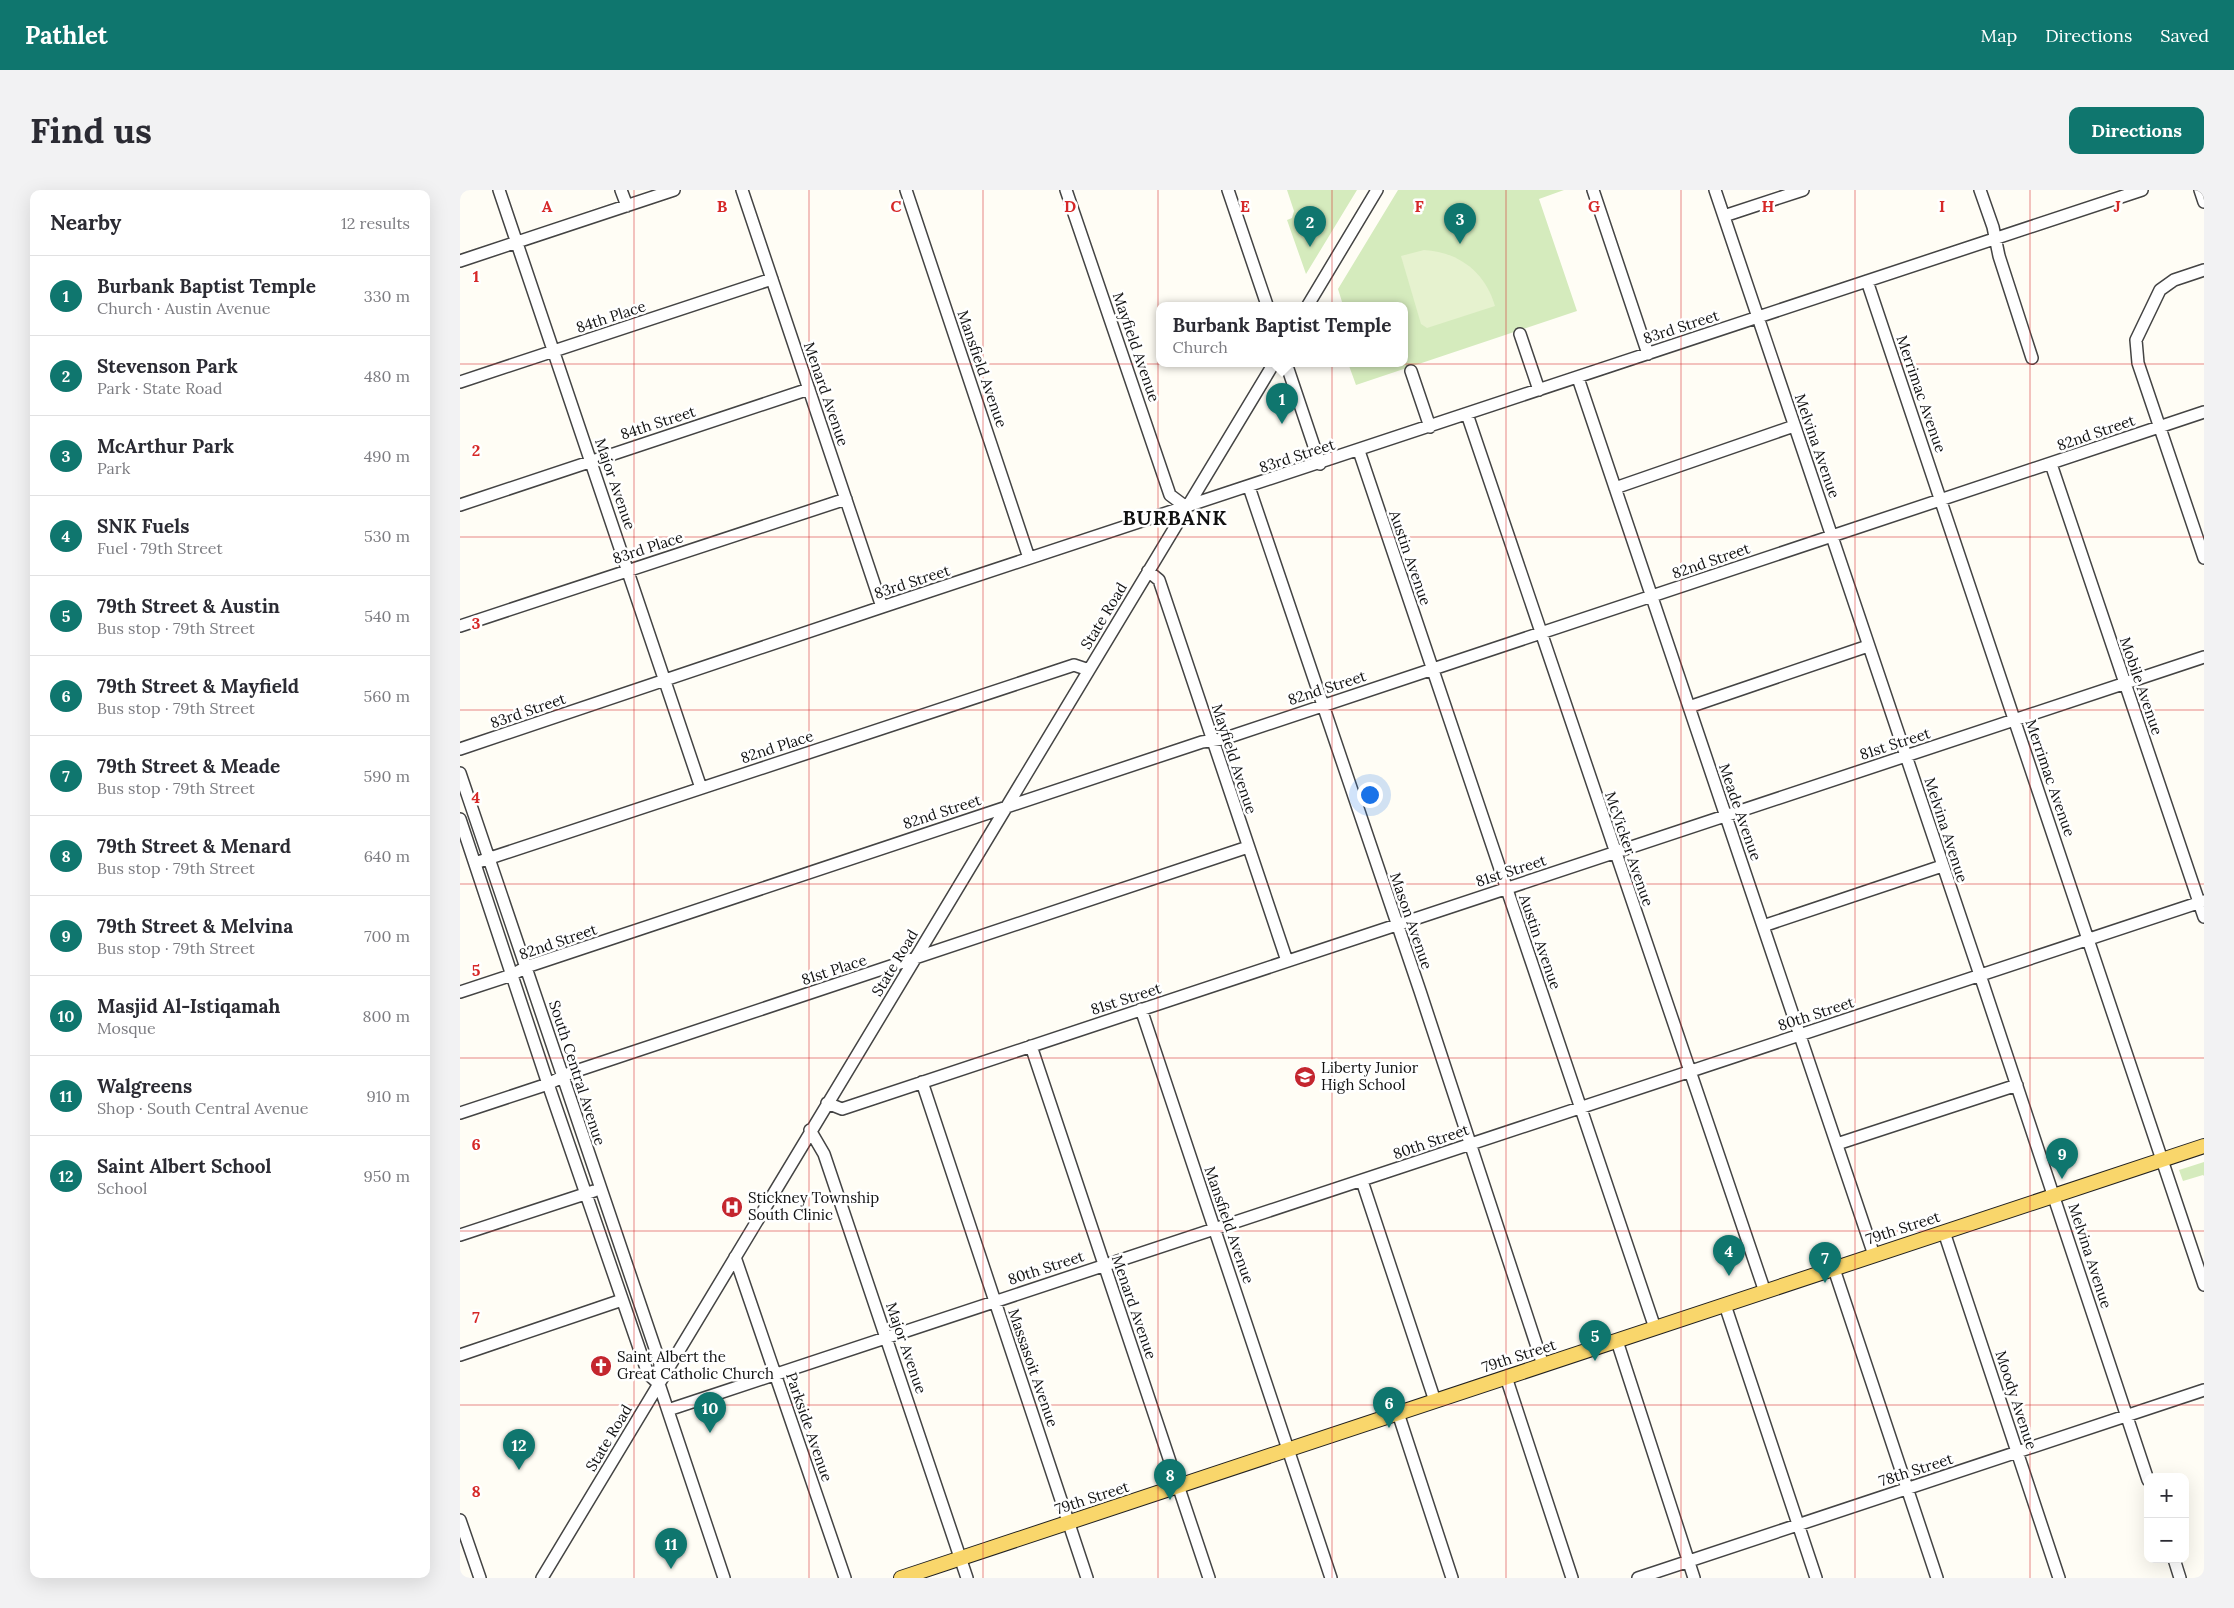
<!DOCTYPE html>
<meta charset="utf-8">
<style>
:root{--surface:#fff;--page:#f2f2f3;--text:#2b2b33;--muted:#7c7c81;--line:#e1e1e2;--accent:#0f766e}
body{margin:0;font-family:Lora,serif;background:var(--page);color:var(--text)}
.controls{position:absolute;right:15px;bottom:15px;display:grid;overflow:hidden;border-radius:10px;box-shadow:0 5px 20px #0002}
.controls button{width:45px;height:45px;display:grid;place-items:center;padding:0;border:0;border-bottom:1px solid var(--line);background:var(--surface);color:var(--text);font:25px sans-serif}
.you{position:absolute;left:909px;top:604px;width:18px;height:18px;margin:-12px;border:4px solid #fff;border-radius:50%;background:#1a73e8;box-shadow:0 0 0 8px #1a73e833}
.badge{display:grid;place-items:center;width:32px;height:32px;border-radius:50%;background:var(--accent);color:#fff;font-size:16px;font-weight:700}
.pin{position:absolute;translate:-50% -41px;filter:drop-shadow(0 1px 2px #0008)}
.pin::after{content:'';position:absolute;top:26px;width:18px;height:15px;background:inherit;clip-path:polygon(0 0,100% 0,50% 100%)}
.popup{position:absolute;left:696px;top:112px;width:252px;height:65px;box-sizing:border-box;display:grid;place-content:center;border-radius:10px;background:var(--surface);filter:drop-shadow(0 1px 4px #0005);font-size:16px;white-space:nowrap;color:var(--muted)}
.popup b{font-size:19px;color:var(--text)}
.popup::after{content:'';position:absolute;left:50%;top:100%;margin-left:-10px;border:10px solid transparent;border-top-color:var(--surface)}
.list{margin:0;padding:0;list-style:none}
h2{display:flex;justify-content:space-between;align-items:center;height:65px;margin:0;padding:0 20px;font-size:21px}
h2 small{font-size:16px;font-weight:400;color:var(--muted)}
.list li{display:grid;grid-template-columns:32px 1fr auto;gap:15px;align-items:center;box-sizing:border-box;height:80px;padding:0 20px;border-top:1px solid var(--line)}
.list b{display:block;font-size:19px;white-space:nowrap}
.list p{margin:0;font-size:16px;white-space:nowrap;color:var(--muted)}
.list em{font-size:16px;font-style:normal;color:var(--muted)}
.map{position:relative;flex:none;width:1744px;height:1388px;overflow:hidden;border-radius:10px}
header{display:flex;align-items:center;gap:30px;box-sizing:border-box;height:70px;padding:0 25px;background:var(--accent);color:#fff}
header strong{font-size:24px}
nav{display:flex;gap:28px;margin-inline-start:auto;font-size:18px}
.intro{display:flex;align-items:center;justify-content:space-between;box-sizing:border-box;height:120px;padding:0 30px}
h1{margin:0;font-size:35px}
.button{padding:12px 22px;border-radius:10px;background:var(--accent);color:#fff;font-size:18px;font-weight:700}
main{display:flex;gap:30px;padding:0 30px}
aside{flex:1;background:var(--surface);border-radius:10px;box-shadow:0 5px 20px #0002}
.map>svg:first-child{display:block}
.green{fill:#d5ebbd}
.pitch{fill:#e6f2cf}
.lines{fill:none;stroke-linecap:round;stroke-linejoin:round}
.minor-casing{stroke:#444;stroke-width:14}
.major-casing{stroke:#222;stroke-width:16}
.minor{stroke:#fff;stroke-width:11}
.major{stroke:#f9d66b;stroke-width:14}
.grid{fill:none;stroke:#d62828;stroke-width:1;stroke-opacity:0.55}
.labels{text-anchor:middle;stroke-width:5;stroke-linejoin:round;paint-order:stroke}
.street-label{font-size:15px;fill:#111;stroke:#fff}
.poi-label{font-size:15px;fill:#111;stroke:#fff;text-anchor:start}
.district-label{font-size:20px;font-weight:bold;letter-spacing:1px;fill:#111;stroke:#fff}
.grid-label{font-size:16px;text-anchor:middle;font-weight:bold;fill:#d62828;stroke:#fff;stroke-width:5;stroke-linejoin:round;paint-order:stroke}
</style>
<header>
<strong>Pathlet</strong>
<nav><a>Map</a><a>Directions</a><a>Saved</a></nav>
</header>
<div class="intro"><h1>Find us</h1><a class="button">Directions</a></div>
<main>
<aside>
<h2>Nearby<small>12 results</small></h2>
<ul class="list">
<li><span class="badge">1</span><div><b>Burbank Baptist Temple</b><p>Church · Austin Avenue</p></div><em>330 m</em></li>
<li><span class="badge">2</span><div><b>Stevenson Park</b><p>Park · State Road</p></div><em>480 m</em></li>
<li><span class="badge">3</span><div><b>McArthur Park</b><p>Park</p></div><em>490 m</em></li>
<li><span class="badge">4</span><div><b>SNK Fuels</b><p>Fuel · 79th Street</p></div><em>530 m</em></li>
<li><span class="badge">5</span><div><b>79th Street &amp; Austin</b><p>Bus stop · 79th Street</p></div><em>540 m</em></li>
<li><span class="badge">6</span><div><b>79th Street &amp; Mayfield</b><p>Bus stop · 79th Street</p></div><em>560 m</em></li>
<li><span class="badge">7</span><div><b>79th Street &amp; Meade</b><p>Bus stop · 79th Street</p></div><em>590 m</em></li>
<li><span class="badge">8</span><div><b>79th Street &amp; Menard</b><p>Bus stop · 79th Street</p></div><em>640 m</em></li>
<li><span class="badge">9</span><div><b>79th Street &amp; Melvina</b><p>Bus stop · 79th Street</p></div><em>700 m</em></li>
<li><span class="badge">10</span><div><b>Masjid Al-Istiqamah</b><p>Mosque</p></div><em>800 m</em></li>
<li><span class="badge">11</span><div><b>Walgreens</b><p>Shop · South Central Avenue</p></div><em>910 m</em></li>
<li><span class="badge">12</span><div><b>Saint Albert School</b><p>School</p></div><em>950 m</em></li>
</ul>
</aside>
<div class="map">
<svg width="1744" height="1388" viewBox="0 0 1744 1388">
<rect width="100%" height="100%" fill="#fffdf5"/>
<path class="green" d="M827,0H897L846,84L827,30L832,28L834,21Z
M938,0H1104L1079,9L1117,121L896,195L888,173H944V115H883L878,99Z
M1744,972V986L1743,985L1723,991L1719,980Z"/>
<path class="pitch" d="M964,60C999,62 1025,82 1035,116L967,138L961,134L941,66Z"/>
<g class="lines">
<g class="minor-casing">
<path id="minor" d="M39,0L241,598
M161,0L167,16
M282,0L422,417
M446,0L569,368
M606,0L710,305L726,317
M768,0L807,115
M1133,0L1188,164
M1255,0L1520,785L1688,1290
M1520,0L1533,37L1539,66L1572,168
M1740,0L1744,12
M1264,26L1343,0
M0,71L214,0
M1744,80L1714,90L1700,100L1676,150L1678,173L1744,368
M1407,91L1744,1095
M848,115L917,0
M1060,144L1079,200
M826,173L860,274
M951,181L970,237
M1118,188L1414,1065
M0,192L312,89
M1007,224L1305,1102
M899,261L1195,1138
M1591,274L1744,727
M789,297L960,801L1083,1175
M1155,298L1334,236
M0,315L349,199
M688,381L699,390L827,771
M0,436L386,309
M1229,517L1408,456
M0,559L422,417L1682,0
M0,583L200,1173L199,1194L264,1388
M0,629L87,891L188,1184L199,1194
M15,673L614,475L629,480
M1303,736L1482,676
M0,802L52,785L66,777L742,552L763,549L1744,222
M681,819L871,1388
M571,856L749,1388
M462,892L627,1388
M367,913L382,919L1744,467
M0,923L88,894L110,883L788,657
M350,940L364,964L507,1388
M1377,954L1557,895
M902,991L975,1211
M1484,1042L1599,1388
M0,1045L134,1001
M275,1067L385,1388
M1374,1079L1477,1388
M1265,1115L1356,1388
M1157,1151L1234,1388
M0,1165L162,1110
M1046,1187L1112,1388
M208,1220L1744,711
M938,1223L992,1388
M0,1330L20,1388
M1714,1369L1720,1388
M82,1388L814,173
M1178,1388L1744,1200"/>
</g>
<g class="major-casing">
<path id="major" d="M441,1388L1744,956"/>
</g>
<use href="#minor" class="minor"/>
<use href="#major" class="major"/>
</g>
<path class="grid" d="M174,0V1388M349,0V1388M523,0V1388M698,0V1388M872,0V1388M1046,0V1388M1221,0V1388M1395,0V1388M1570,0V1388M0,174H1744M0,347H1744M0,520H1744M0,694H1744M0,868H1744M0,1041H1744M0,1215H1744"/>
<defs>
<g id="school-disc" transform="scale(1.125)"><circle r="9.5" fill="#c4262e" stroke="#fff"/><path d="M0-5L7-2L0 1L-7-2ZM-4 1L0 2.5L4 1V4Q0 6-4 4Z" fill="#fff"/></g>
<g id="hospital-disc" transform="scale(1.125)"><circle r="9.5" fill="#c4262e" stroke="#fff"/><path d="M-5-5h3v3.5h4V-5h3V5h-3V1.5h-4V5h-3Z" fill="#fff"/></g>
<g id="church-disc" transform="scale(1.125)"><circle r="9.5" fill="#c4262e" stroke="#fff"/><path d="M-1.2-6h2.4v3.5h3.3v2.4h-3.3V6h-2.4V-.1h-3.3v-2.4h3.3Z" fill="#fff"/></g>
</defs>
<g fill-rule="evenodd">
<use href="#school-disc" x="845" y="887"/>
<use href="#hospital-disc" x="272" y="1017"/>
<use href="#church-disc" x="141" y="1176"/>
</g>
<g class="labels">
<g class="street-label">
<text transform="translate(151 127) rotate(-18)" y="5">84th Place</text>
<text transform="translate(1221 137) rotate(-18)" y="5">83rd Street</text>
<text transform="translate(676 157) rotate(71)" y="5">Mayfield Avenue</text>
<text transform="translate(522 179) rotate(71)" y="5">Mansfield Avenue</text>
<text transform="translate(366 204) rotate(71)" y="5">Menard Avenue</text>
<text transform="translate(1461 204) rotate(71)" y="5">Merrimac Avenue</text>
<text transform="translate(198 233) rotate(-18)" y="5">84th Street</text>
<text transform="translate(1636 243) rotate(-19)" y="5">82nd Street</text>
<text transform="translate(1357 256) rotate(71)" y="5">Melvina Avenue</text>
<text transform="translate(837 266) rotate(-18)" y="5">83rd Street</text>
<text transform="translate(155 294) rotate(71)" y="5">Major Avenue</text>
<text transform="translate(188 358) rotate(-18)" y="5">83rd Place</text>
<text transform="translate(950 368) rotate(71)" y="5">Austin Avenue</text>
<text transform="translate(1251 371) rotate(-19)" y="5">82nd Street</text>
<text transform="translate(452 392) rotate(-18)" y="5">83rd Street</text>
<text transform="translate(644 426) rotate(-59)" y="5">State Road</text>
<text transform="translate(1681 496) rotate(71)" y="5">Mobile Avenue</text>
<text transform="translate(867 498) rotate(-18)" y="5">82nd Street</text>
<text transform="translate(68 521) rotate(-19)" y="5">83rd Street</text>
<text transform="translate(1435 554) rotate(-18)" y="5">81st Street</text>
<text transform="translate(317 557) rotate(-18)" y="5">82nd Place</text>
<text transform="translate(774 569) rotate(72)" y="5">Mayfield Avenue</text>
<text transform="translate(1590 588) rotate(71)" y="5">Merrimac Avenue</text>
<text transform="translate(482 622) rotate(-18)" y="5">82nd Street</text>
<text transform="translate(1280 622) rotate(71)" y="5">Meade Avenue</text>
<text transform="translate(1486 640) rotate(72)" y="5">Melvina Avenue</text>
<text transform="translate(1169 659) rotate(71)" y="5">McVicker Avenue</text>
<text transform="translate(1051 681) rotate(-18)" y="5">81st Street</text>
<text transform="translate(951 731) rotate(71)" y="5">Mason Avenue</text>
<text transform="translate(98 752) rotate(-19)" y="5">82nd Street</text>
<text transform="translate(1080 752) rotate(71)" y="5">Austin Avenue</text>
<text transform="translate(435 773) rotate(-59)" y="5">State Road</text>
<text transform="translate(374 780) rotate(-18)" y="5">81st Place</text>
<text transform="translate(666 809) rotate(-18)" y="5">81st Street</text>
<text transform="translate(1356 824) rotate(-18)" y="5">80th Street</text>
<text transform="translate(117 883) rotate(72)" y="5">South Central Avenue</text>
<text transform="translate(971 952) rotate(-19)" y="5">80th Street</text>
<text transform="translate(769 1035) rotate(71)" y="5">Mansfield Avenue</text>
<text transform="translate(1443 1038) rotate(-18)" y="5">79th Street</text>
<text transform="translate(1630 1066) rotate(72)" y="5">Melvina Avenue</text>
<text transform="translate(586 1078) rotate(-18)" y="5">80th Street</text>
<text transform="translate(674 1117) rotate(71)" y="5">Menard Avenue</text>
<text transform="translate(446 1158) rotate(71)" y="5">Major Avenue</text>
<text transform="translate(1059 1166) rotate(-18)" y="5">79th Street</text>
<text transform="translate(573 1178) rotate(71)" y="5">Massasoit Avenue</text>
<text transform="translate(1556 1210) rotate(72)" y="5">Moody Avenue</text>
<text transform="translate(349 1237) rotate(71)" y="5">Parkside Avenue</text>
<text transform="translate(149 1248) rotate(-59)" y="5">State Road</text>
<text transform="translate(1456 1280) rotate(-18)" y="5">78th Street</text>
<text transform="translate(632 1308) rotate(-18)" y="5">79th Street</text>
</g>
<g class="poi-label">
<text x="861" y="883">Liberty Junior<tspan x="861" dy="17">High School</tspan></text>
<text x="288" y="1013">Stickney Township<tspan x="288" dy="17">South Clinic</tspan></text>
<text x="157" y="1172">Saint Albert the<tspan x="157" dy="17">Great Catholic Church</tspan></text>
</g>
<g class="district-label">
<text x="715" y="335">BURBANK</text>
</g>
</g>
<g class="grid-label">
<text x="87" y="22">A</text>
<text x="262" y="22">B</text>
<text x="436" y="22">C</text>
<text x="610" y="22">D</text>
<text x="785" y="22">E</text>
<text x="959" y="22">F</text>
<text x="1134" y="22">G</text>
<text x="1308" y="22">H</text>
<text x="1482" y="22">I</text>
<text x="1657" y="22">J</text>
<text x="16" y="92">1</text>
<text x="16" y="266">2</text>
<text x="16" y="439">3</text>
<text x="16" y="613">4</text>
<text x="16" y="786">5</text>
<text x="16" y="960">6</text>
<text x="16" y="1133">7</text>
<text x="16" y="1307">8</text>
</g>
</svg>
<div class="controls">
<button>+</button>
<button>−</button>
</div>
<div class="you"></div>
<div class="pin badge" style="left:822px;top:234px">1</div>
<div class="popup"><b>Burbank Baptist Temple</b>Church</div>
<div class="pin badge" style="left:850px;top:57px">2</div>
<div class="pin badge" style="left:1000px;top:54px">3</div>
<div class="pin badge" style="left:1269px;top:1086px">4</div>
<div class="pin badge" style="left:1135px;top:1171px">5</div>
<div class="pin badge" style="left:929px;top:1238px">6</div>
<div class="pin badge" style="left:1365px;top:1093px">7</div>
<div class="pin badge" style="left:710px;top:1310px">8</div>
<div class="pin badge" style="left:1602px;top:989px">9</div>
<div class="pin badge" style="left:250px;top:1243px">10</div>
<div class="pin badge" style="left:211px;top:1379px">11</div>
<div class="pin badge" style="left:59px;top:1280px">12</div>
</div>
</main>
